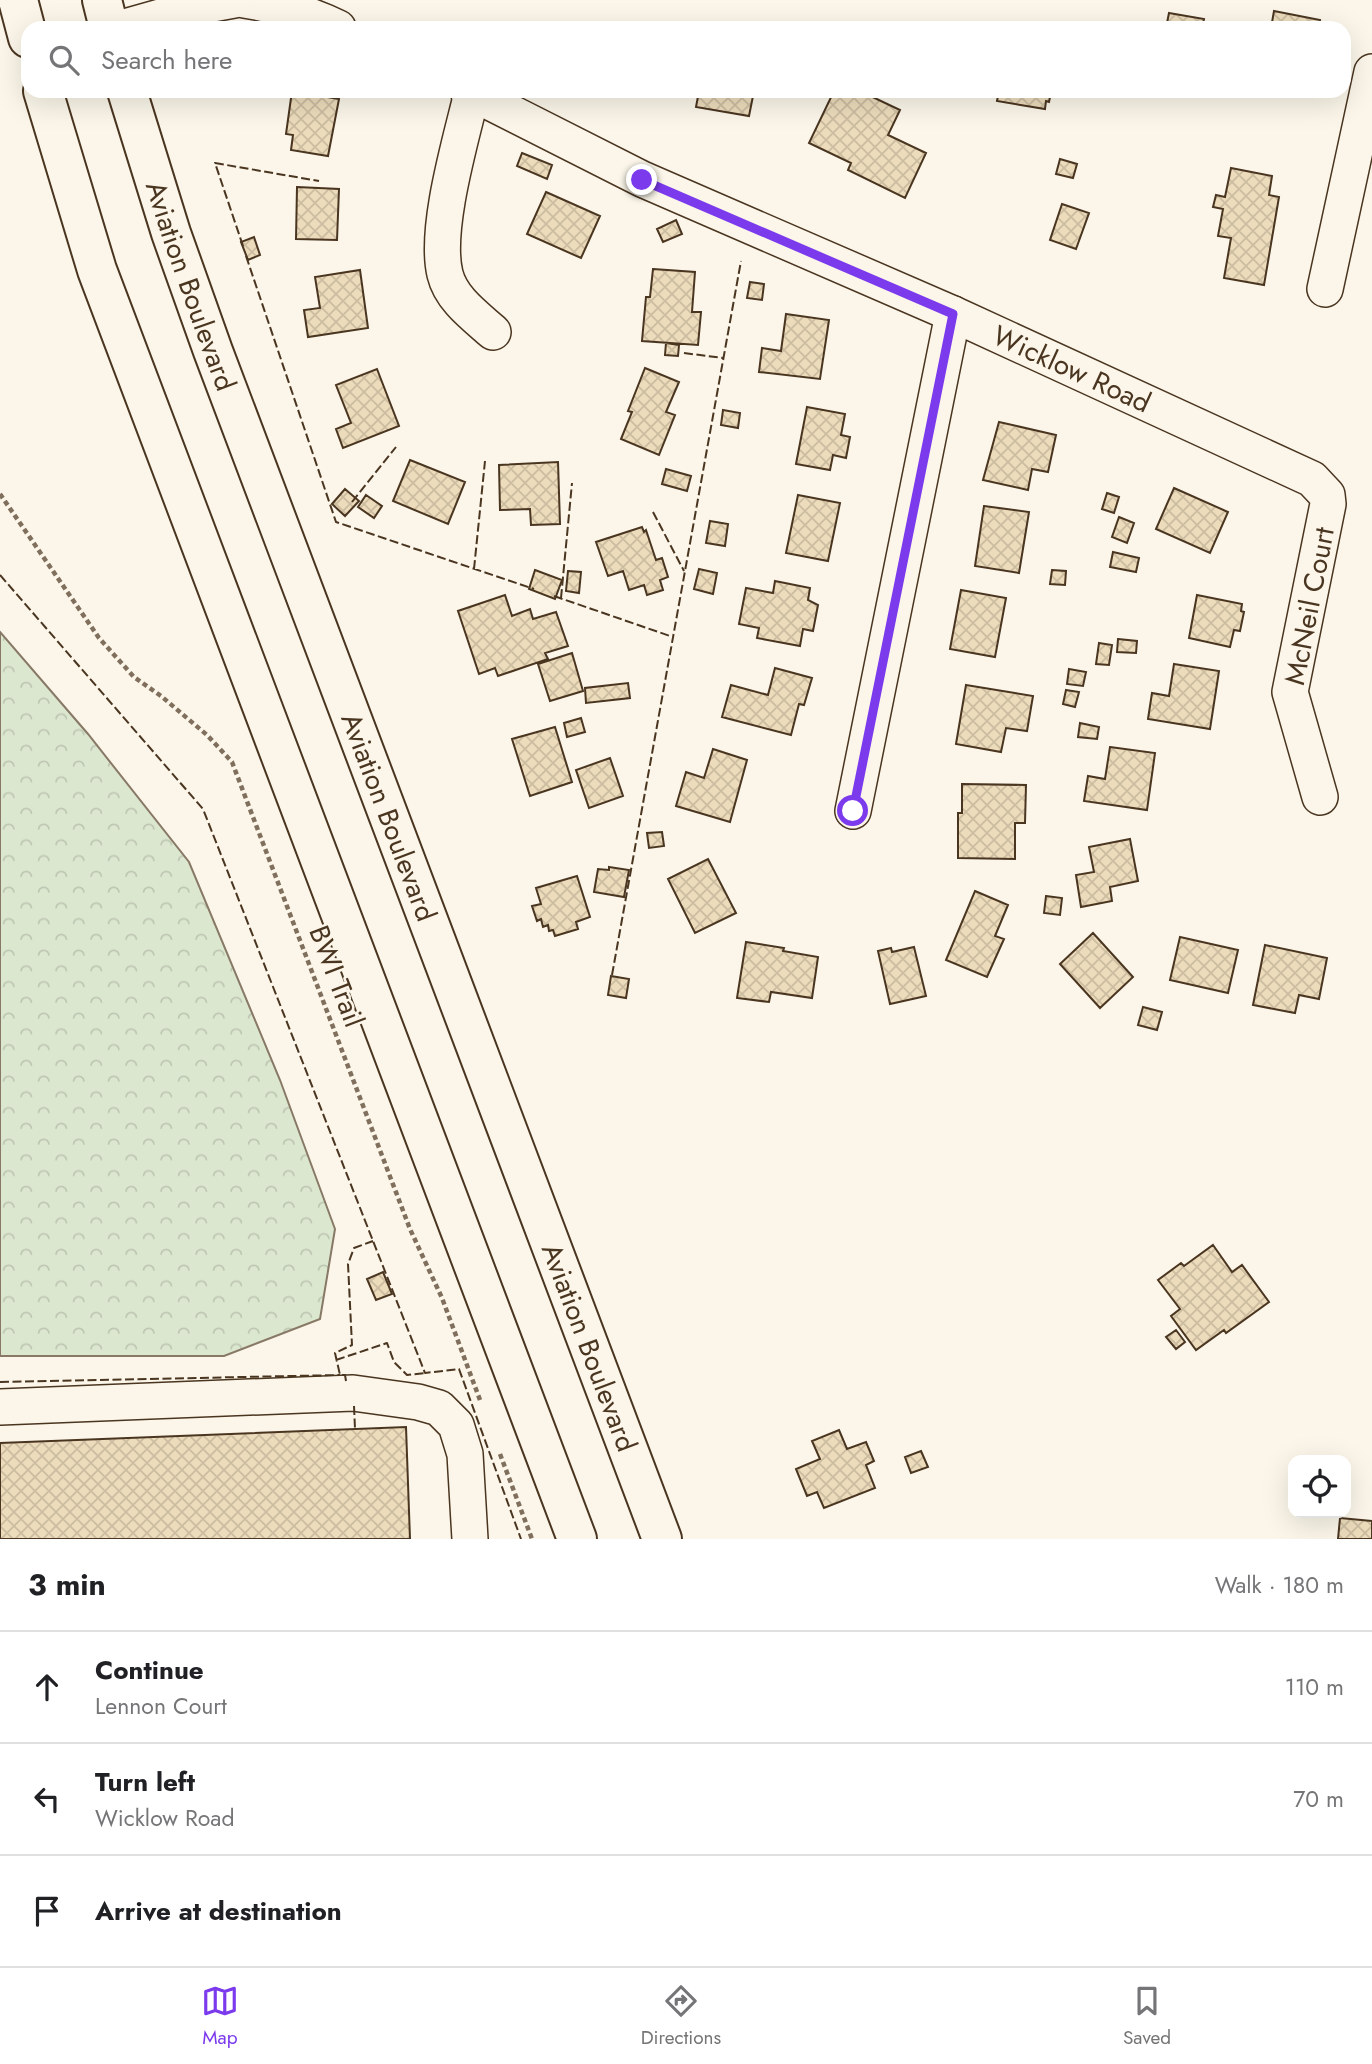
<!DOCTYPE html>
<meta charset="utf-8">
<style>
:root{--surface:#fff;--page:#f6f6f6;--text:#202124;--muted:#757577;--line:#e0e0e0;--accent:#7c3aed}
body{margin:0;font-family:Jost,sans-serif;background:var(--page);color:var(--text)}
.controls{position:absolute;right:21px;bottom:21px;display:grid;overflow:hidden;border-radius:14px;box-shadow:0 7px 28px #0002}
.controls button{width:63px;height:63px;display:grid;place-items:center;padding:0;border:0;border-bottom:2px solid var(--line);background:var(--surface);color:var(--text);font:35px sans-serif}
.stop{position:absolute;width:21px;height:21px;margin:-16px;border:5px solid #7c3aed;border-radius:50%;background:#fff}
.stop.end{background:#7c3aed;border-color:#fff;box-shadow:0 2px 7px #0008}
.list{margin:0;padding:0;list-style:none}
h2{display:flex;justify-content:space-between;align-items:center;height:91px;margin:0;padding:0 28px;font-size:30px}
h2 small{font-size:23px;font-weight:400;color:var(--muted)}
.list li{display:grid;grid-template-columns:46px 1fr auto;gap:21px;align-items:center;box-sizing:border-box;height:112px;padding:0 28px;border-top:2px solid var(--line)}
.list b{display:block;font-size:26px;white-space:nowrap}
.list p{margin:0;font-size:23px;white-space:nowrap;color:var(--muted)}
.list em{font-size:23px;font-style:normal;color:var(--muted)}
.icon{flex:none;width:38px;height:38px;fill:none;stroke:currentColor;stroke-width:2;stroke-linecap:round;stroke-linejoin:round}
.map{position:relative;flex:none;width:1372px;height:1539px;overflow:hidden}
.search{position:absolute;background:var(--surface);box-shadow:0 7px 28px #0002;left:21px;right:21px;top:21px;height:77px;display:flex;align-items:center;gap:18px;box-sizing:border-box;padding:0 24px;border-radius:21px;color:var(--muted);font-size:26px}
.sheet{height:427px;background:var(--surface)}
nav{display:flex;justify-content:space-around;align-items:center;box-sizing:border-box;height:98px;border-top:2px solid var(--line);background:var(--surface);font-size:19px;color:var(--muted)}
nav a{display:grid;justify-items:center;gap:4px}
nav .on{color:var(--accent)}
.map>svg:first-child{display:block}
.forest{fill:url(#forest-crowns);stroke:#887966;stroke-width:2}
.building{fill:url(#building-cross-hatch);stroke:#4a3520;stroke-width:2}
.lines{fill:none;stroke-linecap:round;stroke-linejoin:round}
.minor-casing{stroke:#4a3520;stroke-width:38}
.major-casing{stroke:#4a3520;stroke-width:42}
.path{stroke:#7f6f5c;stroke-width:4.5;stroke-dasharray:5 3.5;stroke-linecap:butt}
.minor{stroke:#fbf6e9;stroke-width:35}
.major{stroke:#fbf6e9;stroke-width:38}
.fence{stroke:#4a3520;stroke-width:2;stroke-dasharray:9 3.5;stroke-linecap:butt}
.route{stroke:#7c3aed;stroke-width:9}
.labels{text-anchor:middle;stroke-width:5;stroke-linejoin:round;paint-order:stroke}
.street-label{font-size:28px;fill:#4a3520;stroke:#fbf6e9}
</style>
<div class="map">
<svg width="1372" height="1539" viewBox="0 0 1372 1539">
<defs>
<pattern id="forest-crowns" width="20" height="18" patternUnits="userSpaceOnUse" patternTransform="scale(1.75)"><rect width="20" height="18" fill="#dce7d0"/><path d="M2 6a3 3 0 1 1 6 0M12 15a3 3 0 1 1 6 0" fill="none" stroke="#bec7b2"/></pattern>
<pattern id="building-cross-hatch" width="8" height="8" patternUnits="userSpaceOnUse" patternTransform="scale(1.75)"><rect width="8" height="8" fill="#ecdcbc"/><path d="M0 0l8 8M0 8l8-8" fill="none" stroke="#ccbda1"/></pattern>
</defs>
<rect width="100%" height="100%" fill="#fbf6e9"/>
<path class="forest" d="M0,632L88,734L189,862L280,1080L335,1229L320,1319L224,1356H0Z"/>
<path class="building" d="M1274,11L1320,20L1318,28H1271Z
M1169,13L1204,19L1202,28H1166Z
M292,91L339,99L328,156L291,150L293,135L286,134Z
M699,91H754L749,116L696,107Z
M834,91H860L900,110L888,135L926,153L905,198L848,170L851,163L809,143Z
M999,91H1048L1051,93L1049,102L1046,101L1045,109L997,101Z
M522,153L552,165L547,179L517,166Z
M1060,159L1077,164L1073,178L1056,174Z
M1231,168L1272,176L1269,195L1279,197L1264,285L1224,278L1231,238L1218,236L1223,209L1213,207L1216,195L1225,197Z
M297,187L339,189L337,240L296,239Z
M546,192L600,216L581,258L527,234Z
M1062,204L1089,213L1076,249L1050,240Z
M676,220L682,234L663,242L657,229Z
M254,237L260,255L248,260L241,242Z
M653,269L695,272L692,312H701L698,345L642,341L646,297H650Z
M360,270L368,328L308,337L304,310L320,308L315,277Z
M750,282L764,284L762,300L747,298Z
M786,314L829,320L820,379L759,372L762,348L781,351Z
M666,343L679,345L678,356L665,355Z
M645,368L679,382L666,412L675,415L659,455L621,439L632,412L628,411Z
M377,369L399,426L343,448L336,429L351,423L336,385Z
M807,407L845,414L841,435L850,437L846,458L833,455L830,470L796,464Z
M723,410L740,413L738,428L721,425Z
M999,422L1056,435L1048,472L1032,469L1028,490L983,480Z
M410,460L465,482L448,524L393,501Z
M558,462L560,524L531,525L530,509L500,510L499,465Z
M666,469L691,476L687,491L662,484Z
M1174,488L1228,512L1210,553L1156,529Z
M345,489L359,501L345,516L332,504Z
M1107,493L1119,497L1114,513L1102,509Z
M366,495L382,506L374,518L358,507Z
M798,495L840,503L828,561L786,553Z
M984,506L1029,512L1019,573L975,566Z
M1119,517L1134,523L1127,543L1112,537Z
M710,521L728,524L725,546L706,543Z
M642,527L644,532L646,530L656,560L662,558L668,577L660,580L663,590L647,595L644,585L629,590L623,571L608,576L596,542Z
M1113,552L1139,558L1136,572L1110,567Z
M699,569L717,573L713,594L694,589Z
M535,570L562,580L555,599L529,589Z
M1052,570L1066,571L1065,585L1050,584Z
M568,571L581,572L579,593L566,591Z
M775,581L810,588L808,600L818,605L813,631L803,629L800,646L757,638L759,628L739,624L746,588L773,593Z
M961,590L1006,598L995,657L950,649Z
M505,595L512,616L530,609L533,619L556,612L568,646L545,653L548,659L498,676L495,668L479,674L458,611Z
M1197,595L1242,604L1241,611L1244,612L1240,631L1234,630L1230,647L1189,638Z
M1118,639L1137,641L1136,653L1117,652Z
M1099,643L1112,645L1109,665L1096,664Z
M572,653L583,691L550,701L538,664Z
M1174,664L1219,671L1210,729L1148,719L1152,693L1169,696Z
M775,668L812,678L804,705L799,704L791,735L722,717L731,685L768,695Z
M1069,669L1086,672L1083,686L1067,684Z
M628,683L630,698L586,703L585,688Z
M966,685L1033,696L1027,731L1006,728L1001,752L956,744Z
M1066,690L1079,692L1075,707L1063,704Z
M581,718L585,732L567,737L564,723Z
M1080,723L1099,727L1097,739L1078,737Z
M555,727L572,782L530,796L512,739Z
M1110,747L1155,753L1147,810L1084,801L1088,776L1105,779Z
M713,749L747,760L730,822L676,806L686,772L704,778Z
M610,758L623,796L589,808L576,770Z
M962,784L1026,785L1025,823H1015V859L958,858V813H962Z
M662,832L664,846L649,848L647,833Z
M1130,839L1138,881L1110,887L1112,901L1081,907L1076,875L1094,872L1089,847Z
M708,859L736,913L695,933L668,879Z
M609,867L629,870L624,897L594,892L598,869L609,870Z
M577,876L590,917L576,922L578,929L555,936L553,930L549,931L548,925L543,927L541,919L537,921L532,906L541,904L536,888Z
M975,891L1008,905L995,936L1004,939L987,977L946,960Z
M1046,896L1062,898L1060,915L1044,913Z
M1093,933L1133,977L1100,1008L1060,964Z
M1180,937L1238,950L1228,993L1170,980Z
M746,942L784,948L783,951L818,957L812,998L771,992L769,1002L737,998Z
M1265,945L1327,958L1319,999L1299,995L1295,1013L1253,1005Z
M914,947L926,996L890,1004L878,951L891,948L892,952Z
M611,976L629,979L626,998L608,995Z
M1143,1007L1162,1012L1157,1030L1138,1025Z
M1213,1245L1232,1272L1242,1265L1269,1302L1226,1333L1224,1330L1196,1350L1171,1316L1180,1309L1158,1280L1181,1263L1184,1266Z
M383,1272L392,1294L376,1300L367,1279Z
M1176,1330L1185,1342L1176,1349L1166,1337Z
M406,1427L410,1539H0V1443Z
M839,1430L847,1449L866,1442L874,1461L866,1465L875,1488L824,1508L817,1492L807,1496L796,1469L820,1459L812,1441Z
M921,1451L928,1467L911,1473L905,1457Z
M1340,1518L1372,1521V1539H1338Z"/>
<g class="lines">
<g class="minor-casing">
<g id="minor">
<path d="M244,0C277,5 308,13 338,28"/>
<path d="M121,28L196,7L234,0"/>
<path id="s1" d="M468,91L642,179L953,314L1312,479L1327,495L1328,504L1290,692L1320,797"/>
<path d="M472,93C461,139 434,229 445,274C451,299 475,316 493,332"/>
<path d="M1325,289L1372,72"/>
<path d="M853,811L953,314"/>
<path d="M0,1407L353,1393L418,1402L439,1408L456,1425L465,1454L470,1539"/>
</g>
</g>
<g class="major-casing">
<g id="major">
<path d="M18,0L28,38"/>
<path d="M102,0L109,28"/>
<path d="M43,91L97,270L577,1539"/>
<path id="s2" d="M127,91L171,233L213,351L662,1539"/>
</g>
</g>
<path class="path" d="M0,494L99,638L134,677L161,696L207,735L232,762L410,1229L442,1298L480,1400
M500,1454L532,1539"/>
<use href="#minor" class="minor"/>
<use href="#major" class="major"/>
<path class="fence" d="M243,246L215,163L319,181
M246,256L336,522L534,589
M684,353L723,358
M352,502L396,447
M653,512L684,571
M474,569L485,461
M0,575L203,809L425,1373L459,1369L521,1539
M554,596L673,637
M561,598L572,483
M612,975L741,261
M336,1360L387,1343L394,1362L407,1375L425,1373
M346,1381L345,1375H340L335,1353L352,1345L348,1264L354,1248L373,1241
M0,1382L340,1375
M354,1406L355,1429"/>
</g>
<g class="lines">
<path class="route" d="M642,180L953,314L853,811"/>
</g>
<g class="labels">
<g class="street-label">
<text dy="10" stroke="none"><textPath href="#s2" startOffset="205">Aviation Boulevard</textPath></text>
<text dy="10" stroke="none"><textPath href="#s1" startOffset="665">Wicklow Road</textPath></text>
<text transform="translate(1309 606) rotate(-79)" y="10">McNeil Court</text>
<text dy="10" stroke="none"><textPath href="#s2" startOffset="772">Aviation Boulevard</textPath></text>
<text transform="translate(337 976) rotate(69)" y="10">BWI Trail</text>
<text dy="10" stroke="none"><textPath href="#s2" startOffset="1339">Aviation Boulevard</textPath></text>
</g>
</g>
</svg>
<div class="controls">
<button><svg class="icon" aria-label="locate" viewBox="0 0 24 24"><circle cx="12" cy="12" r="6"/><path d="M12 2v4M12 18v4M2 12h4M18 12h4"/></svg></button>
</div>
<div class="stop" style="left:853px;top:811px"></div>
<div class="stop end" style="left:642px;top:180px"></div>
<div class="search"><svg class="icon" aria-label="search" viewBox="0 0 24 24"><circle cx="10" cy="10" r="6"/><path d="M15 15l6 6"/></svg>Search here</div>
</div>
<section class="sheet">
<h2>3 min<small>Walk · 180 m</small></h2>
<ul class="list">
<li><svg class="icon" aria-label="ahead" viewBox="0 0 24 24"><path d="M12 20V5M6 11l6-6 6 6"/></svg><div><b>Continue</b><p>Lennon Court</p></div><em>110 m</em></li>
<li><svg class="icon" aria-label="left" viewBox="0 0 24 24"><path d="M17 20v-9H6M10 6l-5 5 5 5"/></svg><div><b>Turn left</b><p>Wicklow Road</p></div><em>70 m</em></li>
<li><svg class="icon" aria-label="arrive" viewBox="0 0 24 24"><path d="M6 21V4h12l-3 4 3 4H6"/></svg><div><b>Arrive at destination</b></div></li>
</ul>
</section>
<nav>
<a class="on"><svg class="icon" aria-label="map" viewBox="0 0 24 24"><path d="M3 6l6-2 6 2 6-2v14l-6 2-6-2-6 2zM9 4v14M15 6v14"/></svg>Map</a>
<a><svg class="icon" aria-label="directions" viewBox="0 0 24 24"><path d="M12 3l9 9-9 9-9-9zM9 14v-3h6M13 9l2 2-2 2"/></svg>Directions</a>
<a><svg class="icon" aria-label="saved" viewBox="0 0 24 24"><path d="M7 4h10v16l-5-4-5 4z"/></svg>Saved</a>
</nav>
